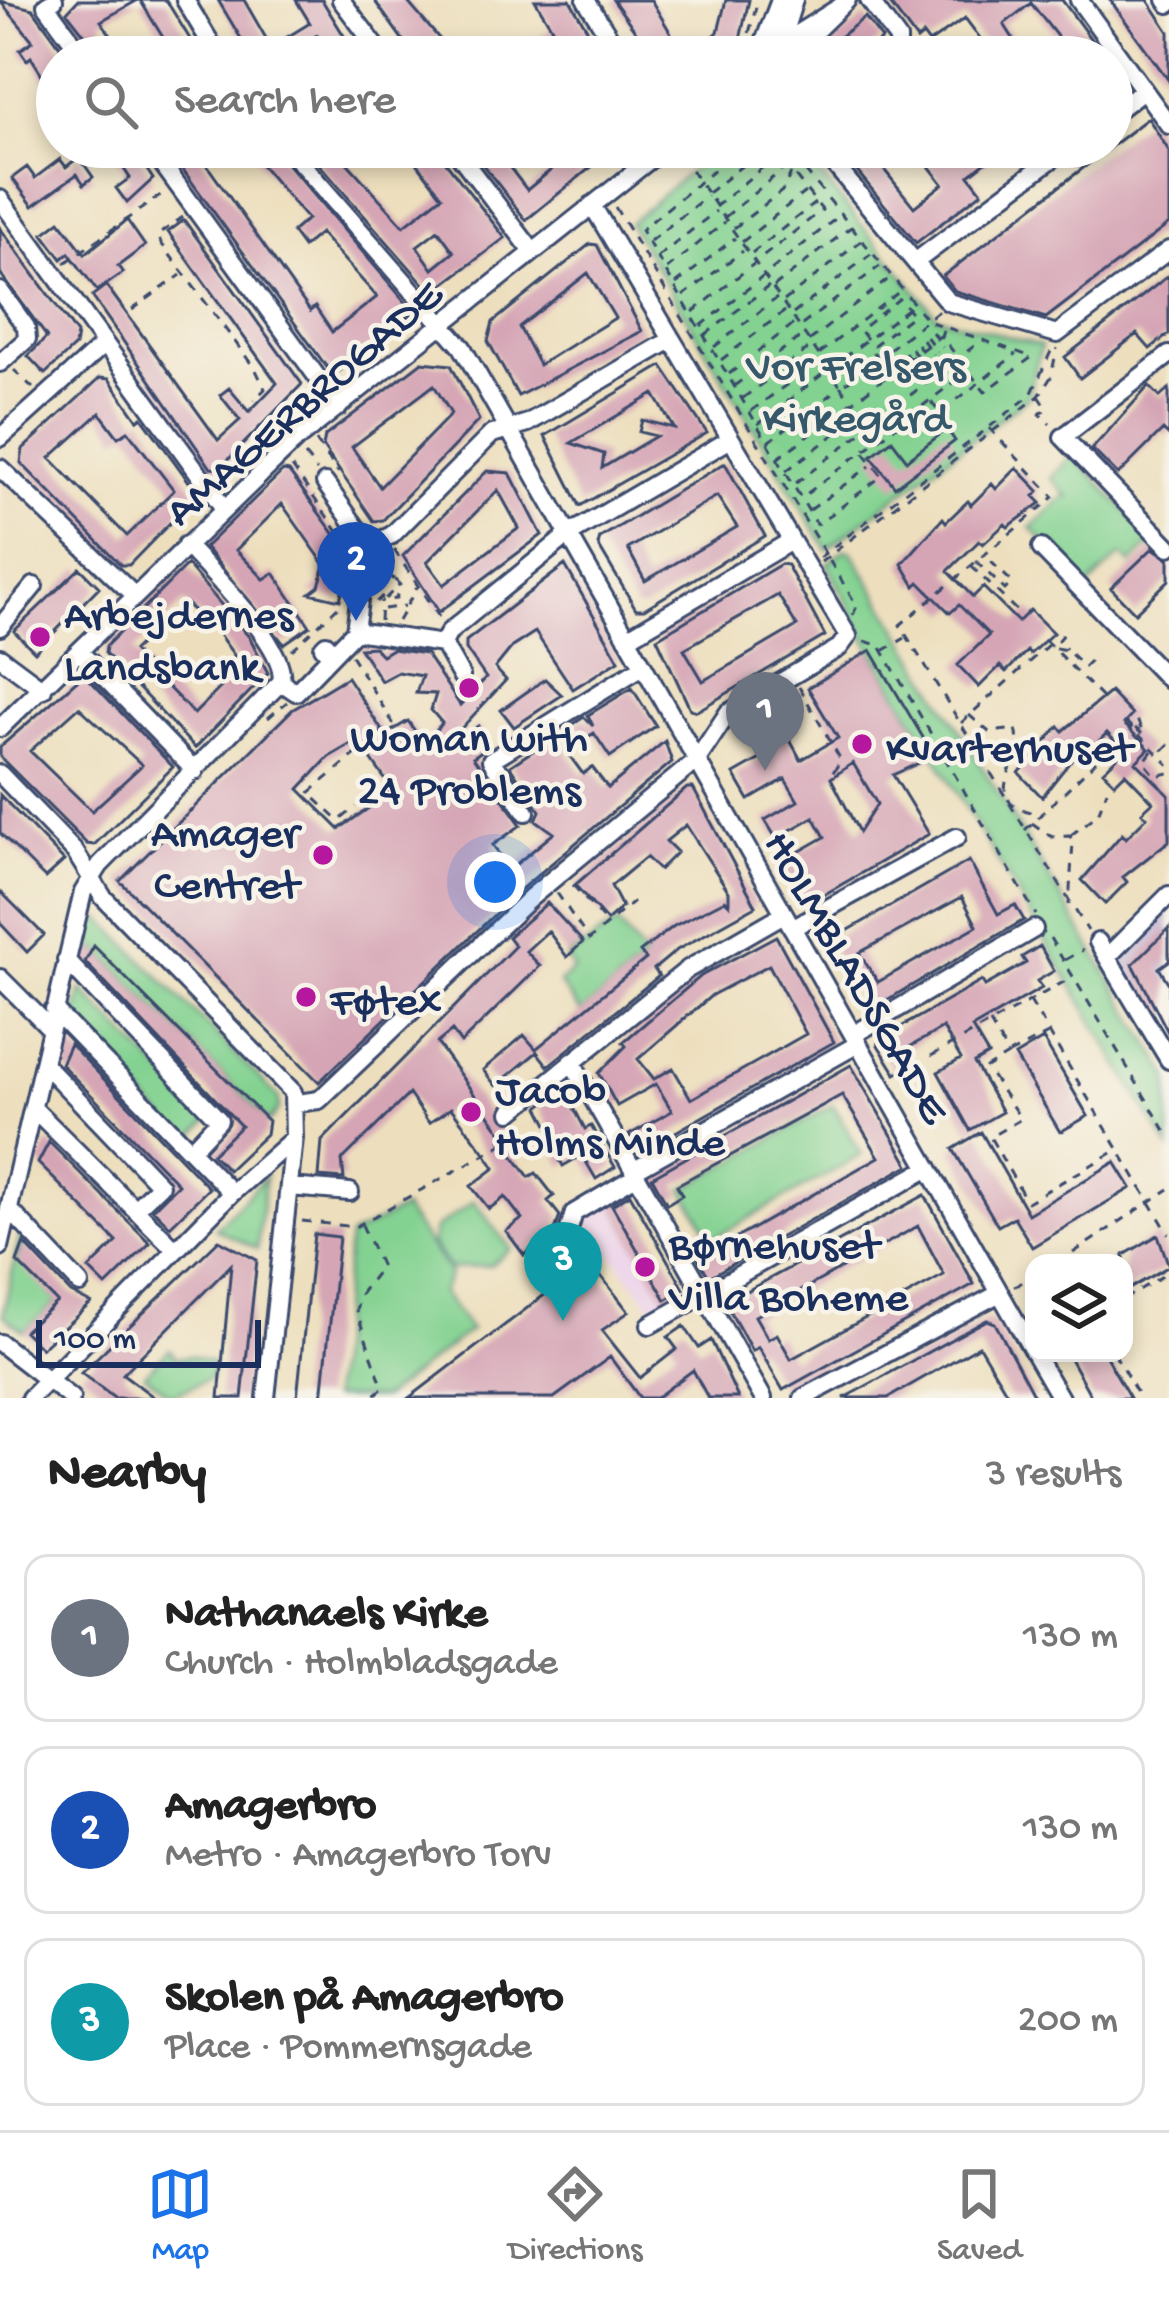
<!DOCTYPE html>
<meta charset="utf-8">
<style>
:root{--surface:#fff;--page:#f2f2f2;--text:#222;--muted:#767676;--line:#e0e0e0;--accent:#1a73e8}
body{margin:0;font-family:"Gochi Hand",sans-serif;background:var(--page);color:var(--text)}
.controls{position:absolute;right:36px;bottom:36px;display:grid;overflow:hidden;border-radius:24px;box-shadow:0 6px 18px #0003}
.controls button{width:108px;height:108px;display:grid;place-items:center;padding:0;border:0;border-bottom:3px solid var(--line);background:var(--surface);color:var(--text);font:60px sans-serif}
.scale{position:absolute;left:36px;bottom:30px;width:225px;box-sizing:border-box;padding-left:12px;border:6px solid #1b2f5e;border-top:0;font-size:33px;line-height:42px;white-space:nowrap;color:#1b2f5e;-webkit-text-stroke:9px #f7f3e8;paint-order:stroke}
.you{position:absolute;left:495px;top:882px;width:42px;height:42px;margin:-30px;border:9px solid #fff;border-radius:50%;background:#1a73e8;box-shadow:0 0 0 18px #1a73e833}
.badge{display:grid;place-items:center;width:78px;height:78px;border-radius:50%;background:var(--accent);color:#fff;font-size:39px;font-weight:700}
.pin{position:absolute;translate:-50% -99px;filter:drop-shadow(0 3px 6px #0008)}
.pin::after{content:'';position:absolute;top:63px;width:42px;height:36px;background:inherit;clip-path:polygon(0 0,100% 0,50% 100%)}
.list{margin:0;padding:0;list-style:none}
h2{display:flex;justify-content:space-between;align-items:center;height:156px;margin:0;padding:0 48px;font-size:51px}
h2 small{font-size:39px;font-weight:400;color:var(--muted)}
.list li{display:grid;grid-template-columns:78px 1fr auto;gap:36px;align-items:center;box-sizing:border-box;height:168px;margin:0 24px 24px;padding:0 24px;border:3px solid var(--line);border-radius:24px}
.list b{display:block;font-size:45px;white-space:nowrap}
.list p{margin:0;font-size:39px;white-space:nowrap;color:var(--muted)}
.list em{font-size:39px;font-style:normal;color:var(--muted)}
.icon{flex:none;width:66px;height:66px;fill:none;stroke:currentColor;stroke-width:2;stroke-linecap:round;stroke-linejoin:round}
.map{position:relative;flex:none;width:1169px;height:1398px;overflow:hidden}
.search{position:absolute;background:var(--surface);box-shadow:0 6px 18px #0003;left:36px;right:36px;top:36px;height:132px;display:flex;align-items:center;gap:30px;box-sizing:border-box;padding:0 42px;border-radius:66px;color:var(--muted);font-size:45px}
.sheet{height:732px;background:var(--surface)}
nav{display:flex;justify-content:space-around;align-items:center;box-sizing:border-box;height:168px;border-top:3px solid var(--line);background:var(--surface);font-size:33px;color:var(--muted)}
nav a{display:grid;justify-items:center;gap:6px}
nav .on{color:var(--accent)}
.map>svg:first-child{display:block}
.built{fill:#ecd1ea}
.industrial{fill:#cbbfd5}
.green{fill:#83d291;stroke:#4f8078;stroke-width:3}
.building{fill:#d5a5b5;fill-rule:evenodd}
.lines{fill:none;stroke-linecap:round;stroke-linejoin:round}
.minor-casing{stroke:#3a496c;stroke-width:22}
.path{stroke:#3a496c;stroke-width:3;stroke-dasharray:9 9;stroke-linecap:butt}
.minor{stroke:#fff;stroke-width:16}
.poi-dot{fill:#b5179e;stroke:#f7f3e8;stroke-width:4.5}
.labels{text-anchor:middle;stroke-width:9;stroke-linejoin:round;paint-order:stroke}
.park-label{font-size:45px;fill:#35586b;stroke:#f7f3e8}
.street-label{font-size:45px;fill:#1b2f5e;stroke:#f7f3e8}
.poi-label{font-size:45px;fill:#1b2f5e;stroke:#f7f3e8;text-anchor:start}
</style>
<div class="map">
<svg width="1169" height="1398" viewBox="0 0 1169 1398">
<rect width="100%" height="100%" fill="#f7f3e8"/>
<filter id="ink" filterUnits="userSpaceOnUse"><feTurbulence type="fractalNoise" baseFrequency=".00833" numOctaves="2"/><feDisplacementMap in="SourceGraphic" scale="24" xChannelSelector="R" yChannelSelector="G"/><feConvolveMatrix kernelMatrix="1 2 1 2 8 2 1 2 1" color-interpolation-filters="sRGB"/></filter>
<filter id="wash" filterUnits="userSpaceOnUse"><feTurbulence type="fractalNoise" baseFrequency=".004" numOctaves="4" result="noise"/><feDisplacementMap in="SourceGraphic" scale="48" xChannelSelector="R" yChannelSelector="G"/><feGaussianBlur stdDeviation="2.7" result="paint"/><feColorMatrix in="noise" values="0 0 0 0 0 0 0 0 0 0 0 0 0 0 0 0 0 1.4 0 .05"/><feComposite in="paint" operator="in"/></filter>
<g filter="url(#wash)">
<rect width="100%" height="100%" fill="#eddfbd"/>
<path class="built" d="M628,1191L684,1289L652,1307L586,1221L588,1214Z"/>
<path class="industrial" d="M1169,897V1044L1113,949Z"/>
<path class="green" d="M718,147H797L937,316L1041,346L1028,397L827,549L629,223Z
M1073,455L1154,540L1131,564L1121,555L1088,587L1031,528L1065,496L1070,499L1051,478Z
M845,549L852,552L1169,1076V1148L872,650L827,564Z
M102,919L278,1097L279,1109L269,1122L95,947L86,953L91,922Z
M617,923L646,959L581,1013L559,983L574,969L566,959Z
M82,990L209,1120L187,1142L73,1023Z
M833,1105L862,1155L712,1239L684,1189Z
M265,1177L257,1249L215,1228Z
M474,1201L511,1249L490,1265L450,1269L432,1243L435,1229Z
M403,1209L450,1273L442,1293L470,1330L383,1398H331L349,1237Z
M21,1230L28,1240L19,1255L57,1302L24,1331L3,1315Z
M170,1349L176,1358L192,1356L213,1363L210,1379L171,1395L144,1374Z"/>
<g id="blocks">
<path class="building" d="M78,0H138L101,21L126,57H102L67,12Z
M140,0H166L201,57H175Z
M218,0H244L271,47L310,23L296,0H322L357,57H330L317,35L281,57H252Z
M374,0H406L455,57H415Z
M535,0H570L590,34L559,57H513L552,28Z
M613,0H651L685,57H654Z
M726,0H749L736,57H691L718,32Z
M887,0H1062L1104,57H1073L1031,3L1004,24L1025,57H994L965,18L929,43L923,35L917,40Z
M1110,0H1148L1169,32V81Z
M0,1L33,9L68,57H57V99L31,57L27,60L20,50L33,41Z
M865,17L882,39L869,49L875,57H814Z
M1148,118L1169,151V224L1046,318L955,291L943,276Z
M109,147H132L153,179L127,203L116,188L130,178Z
M176,147H194L310,311L315,307L332,332L377,297L320,233L303,247L292,232L307,219L246,147H273L414,312L336,374L331,373L170,152Z
M320,147H333L404,226L442,196L405,147H434L505,238L432,293L311,155ZM438,230L454,252L433,269L417,246Z
M485,147H521L504,160L527,190L551,170L534,147H549L561,162L580,147H616L526,220L476,156Z
M837,147H866L914,207L943,184L914,147H945L951,154L960,147H1005L969,175L982,192L916,243Z
M79,157L93,177L84,184L77,174L33,206L12,178L27,167L35,178L60,159L66,167Z
M127,220L145,246L118,266L123,273L97,291L69,253L62,259L43,234L60,221L85,254Z
M184,220L302,384L219,469L211,468L92,296L106,285L218,440L240,420L220,395L229,388L249,412L277,383L168,232Z
M0,228L77,334L75,346L45,374L28,356L47,337L0,273Z
M590,244L597,245L642,331L518,396L488,341L493,322ZM588,273L615,318L539,365L519,327Z
M1169,275V334L1150,349L1137,334L1080,378L1065,357Z
M422,362L451,365L479,420L383,520L374,521L323,447L325,436ZM434,385L451,414L380,487L352,447Z
M662,366L707,433L580,506L545,436ZM654,394L674,428L642,420L639,432L656,436L602,468L604,454L571,443Z
M100,378L109,379L138,420L142,417L198,494L129,565H121L21,463L23,449ZM100,413L118,437L128,431L174,490L127,536L50,458Z
M1149,386L1160,397L1169,389V436L1163,430L1118,475L1092,449Z
M947,429L955,441L895,487L871,456L892,440L907,460Z
M725,463L765,536L644,609H636L598,545L600,538ZM717,496L737,527L645,581L628,549Z
M1017,468L1039,491L1034,496L1041,503L1008,527L1005,524L983,544L979,541L948,571L973,597L983,587L1018,622L1030,610L1053,633L1030,654L1027,651L1006,672L1000,666L979,687L958,665L989,635L959,605L950,613L919,582L915,586L902,564L943,518L946,522L968,501L971,505L992,484L996,489Z
M283,471L289,472L350,555L340,600L310,593L319,586L325,565L282,504L236,550L264,579L274,573L310,626L284,644L205,547Z
M487,471L510,473L542,535L439,612L403,556ZM498,490L519,528L444,585L427,562Z
M1153,548L1169,559V580L1135,613L1111,588Z
M781,564L787,565L825,636L697,711L690,709L657,638ZM778,595L797,626L703,681L684,649Z
M187,565L250,638L268,673L195,748L105,653L106,646ZM184,602L215,629L242,666L194,714L133,651Z
M565,565L619,660L573,689L535,632L512,647L495,668L506,680L456,734L460,739L478,726L489,746L473,757L521,825L493,845L509,870L554,833L536,820L540,811L510,766L584,717L593,726L588,715L632,688L656,726L610,757L594,733L566,751L583,774L592,767L608,788L665,741L672,762L521,889L319,1082L120,881L292,710L347,677L385,735L408,721L424,744L442,723L431,710L436,694L416,693L422,676L398,672L381,681L360,648L374,647L382,655L392,649L426,654L460,705L486,678L466,649V641ZM358,740L393,791L339,829L299,789L329,757Z
M80,568L99,587L35,652L14,631Z
M871,650L934,756L893,775L929,834L806,905L781,862L825,837L814,817L776,838L765,820L798,801L785,779L749,800L734,774L771,753L756,727L776,715L801,760L838,738L808,688ZM853,763L877,804L859,832L831,778Z
M84,674L173,767L94,845L87,844L0,757V747ZM79,707L142,765L92,811L30,751Z
M545,679L562,695L514,727L501,710Z
M1110,692L1132,715L1124,724L1149,749L1136,762L1169,795V841L1123,877L1127,882L1105,904L1082,880L1122,834L1126,838L1147,817L1142,812L1153,802L1125,773L1115,783L1103,771L1124,751L1107,733L1086,754L1080,749L1042,797L1019,773L1059,726L1063,731Z
M687,788H693L756,906L677,950L654,969L659,976L548,1066L537,1052L496,1086L483,1070L524,1035L536,1049L646,959L640,952L674,926L725,900L729,904V892L686,825L666,841L677,852L659,870L646,857L611,886L622,907L607,921L575,885Z
M0,795L64,861L45,878L0,833Z
M969,861L998,914L1015,905L1024,920L868,1011L828,942ZM962,897L977,926L878,982L859,953Z
M0,891L44,935L27,952L0,923Z
M547,903L583,942L567,957L548,931L526,951L540,966L461,1043L452,1031L437,1043L505,1137L501,1139L529,1177L536,1173L554,1196L548,1201L560,1216L555,1230L524,1255L506,1231L522,1219L505,1197L489,1209L471,1186L495,1168L483,1150L451,1108L429,1123L409,1094L342,1160L344,1179L319,1177L322,1141L515,946L508,937Z
M1169,928V961L1159,968L1169,984V1034L1133,964Z
M776,936L834,1042L642,1151L637,1149L629,1135L672,1111L656,1084L617,1106L599,1073L626,1046L623,1042L701,976ZM769,965L806,1034L691,1099L673,1068L654,1079L638,1059L712,995Z
M94,946L268,1121L266,1134L228,1170L212,1154L241,1126L85,962Z
M1040,946L1054,971L1037,981L1042,988L972,1028L988,1055L974,1063L1002,1112L970,1130L938,1072L961,1059L943,1028L906,1049L914,1064L896,1074L878,1045L880,1039L982,981L985,986L1026,963L1022,957Z
M1043,1039L1088,1116L1060,1132L1015,1056Z
M70,1044L209,1188L170,1226L153,1209L178,1184L61,1064Z
M851,1065L909,1165L709,1277L695,1253L714,1243L717,1249L879,1157L842,1095L677,1185L682,1195L667,1204L652,1177Z
M558,1092L566,1093L585,1129L591,1126L615,1167L596,1179L582,1155L563,1166L556,1153L561,1150L539,1107Z
M981,1132L1028,1214L1115,1162L1131,1188L1032,1247L1014,1217L998,1226L953,1149Z
M49,1142L150,1243L106,1286L89,1269L117,1242L38,1163Z
M630,1194L684,1289L666,1300L612,1205Z
M925,1195L974,1284L783,1390L758,1347L752,1351L729,1310L730,1300ZM918,1226L944,1275L791,1359L777,1334L768,1339L755,1316Z
M314,1234L339,1237L322,1398H297Z
M1158,1235L1169,1266L1124,1292V1255Z
M219,1240L257,1260L242,1398H219L231,1265L123,1374L155,1398H114L81,1373Z
M24,1243L71,1293L91,1303L41,1348L24,1331L57,1302L17,1262Z
M589,1261L629,1312L602,1330L640,1378L677,1349L668,1337L684,1326L699,1348L711,1340L738,1398H708L693,1370L656,1398H640L610,1357L554,1398H409Z
M987,1320L995,1323L1035,1398H1010L979,1346L888,1398H844Z
M1067,1353H1104L1130,1398H1092Z"/>
</g>
</g>
<g filter="url(#ink)">
<use href="#blocks" fill-opacity="0" stroke="#3a496c" stroke-width="3"/>
<g class="lines">
<g class="minor-casing">
<path id="minor" d="M54,0L46,5L84,57
M185,0L213,47L230,57
M341,0L384,57
M586,0L622,57
M869,0L898,39V57
M1079,0L1169,125
M1166,0L1169,4
M781,41L794,0
M759,55L780,0
M760,57L838,8
M789,57L847,0
M1112,114L1143,90
M150,147L339,407
M287,147L462,347L1034,1353
M453,147L533,252
M820,147L948,302L1057,334L1169,250
M0,199L223,507
M915,262L1068,147
M0,291L26,327L27,339L0,363
M1169,355L1063,437L1169,547
M0,438L103,345
M0,468L135,596
M325,483L361,534L379,541
M379,541L392,535L492,434L528,423L671,340
M186,545C210,572 289,648 281,682
M1041,548L1169,680
M0,627L34,586
M355,631L443,644
M627,638L791,541
M326,644L332,651L329,654L323,647Z
M80,652L195,771
M0,657L43,689
M461,676L443,644L449,632L568,535L729,440
M281,682L296,692L355,631L362,577L379,541
M0,728L296,440L666,147
M0,774L75,852L103,897L293,1092L294,1138L266,1398
M526,812L491,760L643,666
M792,928L957,837
M1098,942L1169,1060
M1107,957L1169,895
M66,960L219,1120L191,1150
M0,978L50,1028
M54,1010L232,1193
M853,1035L1034,929
M572,1062L763,1398
M43,1063L160,1185L135,1209
M297,1103L319,1100L530,898L697,760L728,713L839,648L848,636L592,205
M33,1108L175,1249
M511,1112L688,969L784,914
M633,1171L858,1044
M290,1187L350,1192
M9,1209L80,1284
M0,1247L83,892L100,865L281,682
M562,1252L574,1213L636,1176
M650,1325L929,1168
M0,1343L71,1398
M1034,1353L1060,1398
M30,1398L232,1193L294,1138
M803,1398L1000,1293"/>
</g>
<path class="path" d="M749,33L758,0
M742,147L641,230L817,525L882,476L863,451L801,498
M681,155L841,387L938,311
M788,167L804,169L928,321L1032,357L985,392L941,336L943,330
M708,193L765,147
M615,207L857,606L853,615
M715,207L776,156
M183,217L158,235L161,243L256,370L265,389L254,400
M725,217L787,166
M734,228L782,191L791,173
M650,241L707,196
M742,242L805,192
M752,253L815,203
M658,257L716,211
M65,263L165,192
M667,269L725,222
M676,284L735,238
M774,287L851,227
M683,296L743,251
M784,301L861,241
M132,310L181,275
M693,312L822,210L772,147
M793,314L871,254
M802,325L880,266
M701,326L839,216
M932,332L943,347
M705,335L769,286
M926,336L937,351
M867,339L860,330L900,298
M922,339L933,354
M809,341L890,278
M917,344L928,359
M714,347L777,298
M911,348L922,363
M905,352L916,368
M819,354L900,291
M899,357L910,372
M879,359L870,348L913,315L900,298
M721,360L785,311
M895,363L905,376
M14,370L33,388
M729,374L796,322
M734,386L803,335
M1039,396L1047,408L1040,414L1050,424
M743,398L812,346
M931,402L940,413L1016,354
M751,411L820,360
M758,424L912,305
M989,428L1054,497L900,625L1088,931
M316,441L338,473
M768,442L841,387L882,445
M865,450L967,372
M305,455L317,471
M777,459L940,336
M292,467L351,550L359,553
M786,471L860,415
M796,483L978,343
M810,510L870,466
M394,550L439,617
M819,558L1031,395L1053,347
M976,561L1005,590L1012,582L983,554
M821,562L1039,396L1051,377L1057,348
M971,566L1023,617
M378,579L391,576L400,585L396,599L381,601
M378,592L394,577
M385,599L400,584
M376,602L386,593
M384,609L405,606
M380,621L381,601
M398,621L417,587
M1063,634L1058,640L1066,649
M1045,640L1103,699
M865,641L880,646L1036,915
M1055,648L1067,650L1084,667L1090,661
M292,650L342,603
M883,651L905,638
M351,655L393,723L309,793L339,821L356,807
M799,687L841,760L832,774
M969,715L989,732L1016,729C1027,765 971,802 1041,814
M268,718L287,702
M1126,722L1169,765
M961,723L1049,644
M1135,728L1144,735L1138,722L1144,717
M1169,744L1163,750L1169,757
M1152,751L1144,762L1156,776L1169,773
M1032,823L1052,837L1070,836L1073,842L1069,905
M1025,830L1131,727
M1071,835L1098,814L1107,790
M573,885L606,923
M557,893L589,940L633,902
M1050,938L1169,1137
M1065,960L1083,950
M1030,1001L1169,1234
M990,1023L1008,1055L986,1068L1021,1119L990,1137L1027,1202L1119,1149
M1009,1054L1048,1034
M931,1056L1071,978
M302,1221L355,1227L521,1134L519,1129
M362,1225L381,1267L361,1293L356,1310L383,1388L371,1398
M1058,1263L1169,1189
M1014,1286L1034,1277
M1124,1299L1169,1272
M1114,1353L1140,1398"/>
<use href="#minor" class="minor"/>
</g>
</g>
<g class="poi-dot">
<circle cx="40" cy="637" r="12"/>
<circle cx="469" cy="688" r="12"/>
<circle cx="862" cy="744" r="12"/>
<circle cx="323" cy="855" r="12"/>
<circle cx="306" cy="997" r="12"/>
<circle cx="471" cy="1112" r="12"/>
<circle cx="645" cy="1267" r="12"/>
</g>
<g class="labels">
<g class="park-label">
<text x="856" y="378">Vor Frelsers<tspan x="856" dy="52">Kirkegård</tspan></text>
</g>
<g class="street-label">
<text transform="translate(301 400) rotate(-41)" y="16">AMAGERBROGADE</text>
<text transform="translate(860 975) rotate(60)" y="16">HOLMBLADSGADE</text>
</g>
<g class="poi-label">
<text x="64" y="627">Arbejdernes<tspan x="64" dy="52">Landsbank</tspan></text>
<text x="469" y="750" text-anchor="middle">Woman with<tspan x="469" dy="52">24 Problems</tspan></text>
<text x="886" y="760">Kvarterhuset</text>
<text x="299" y="845" text-anchor="end">Amager<tspan x="299" dy="52">Centret</tspan></text>
<text x="330" y="1013">Føtex</text>
<text x="495" y="1102">Jacob<tspan x="495" dy="52">Holms Minde</tspan></text>
<text x="669" y="1257">Børnehuset<tspan x="669" dy="52">Villa Boheme</tspan></text>
</g>
</g>
</svg>
<div class="controls">
<button><svg class="icon" aria-label="layers" viewBox="0 0 24 24"><path d="M12 4l9 5-9 5-9-5zM3 14l9 5 9-5"/></svg></button>
</div>
<div class="scale">100 m</div>
<div class="you"></div>
<div class="pin badge" style="left:765px;top:771px;background:#6b7280">1</div>
<div class="pin badge" style="left:356px;top:621px;background:#1a4fb4">2</div>
<div class="pin badge" style="left:563px;top:1321px;background:#0f9aa8">3</div>
<div class="search"><svg class="icon" aria-label="search" viewBox="0 0 24 24"><circle cx="10" cy="10" r="6"/><path d="M15 15l6 6"/></svg>Search here</div>
</div>
<section class="sheet">
<h2>Nearby<small>3 results</small></h2>
<ul class="list">
<li><span class="badge" style="background:#6b7280">1</span><div><b>Nathanaels Kirke</b><p>Church · Holmbladsgade</p></div><em>130 m</em></li>
<li><span class="badge" style="background:#1a4fb4">2</span><div><b>Amagerbro</b><p>Metro · Amagerbro Torv</p></div><em>130 m</em></li>
<li><span class="badge" style="background:#0f9aa8">3</span><div><b>Skolen på Amagerbro</b><p>Place · Pommernsgade</p></div><em>200 m</em></li>
</ul>
</section>
<nav>
<a class="on"><svg class="icon" aria-label="map" viewBox="0 0 24 24"><path d="M3 6l6-2 6 2 6-2v14l-6 2-6-2-6 2zM9 4v14M15 6v14"/></svg>Map</a>
<a><svg class="icon" aria-label="directions" viewBox="0 0 24 24"><path d="M12 3l9 9-9 9-9-9zM9 14v-3h6M13 9l2 2-2 2"/></svg>Directions</a>
<a><svg class="icon" aria-label="saved" viewBox="0 0 24 24"><path d="M7 4h10v16l-5-4-5 4z"/></svg>Saved</a>
</nav>
